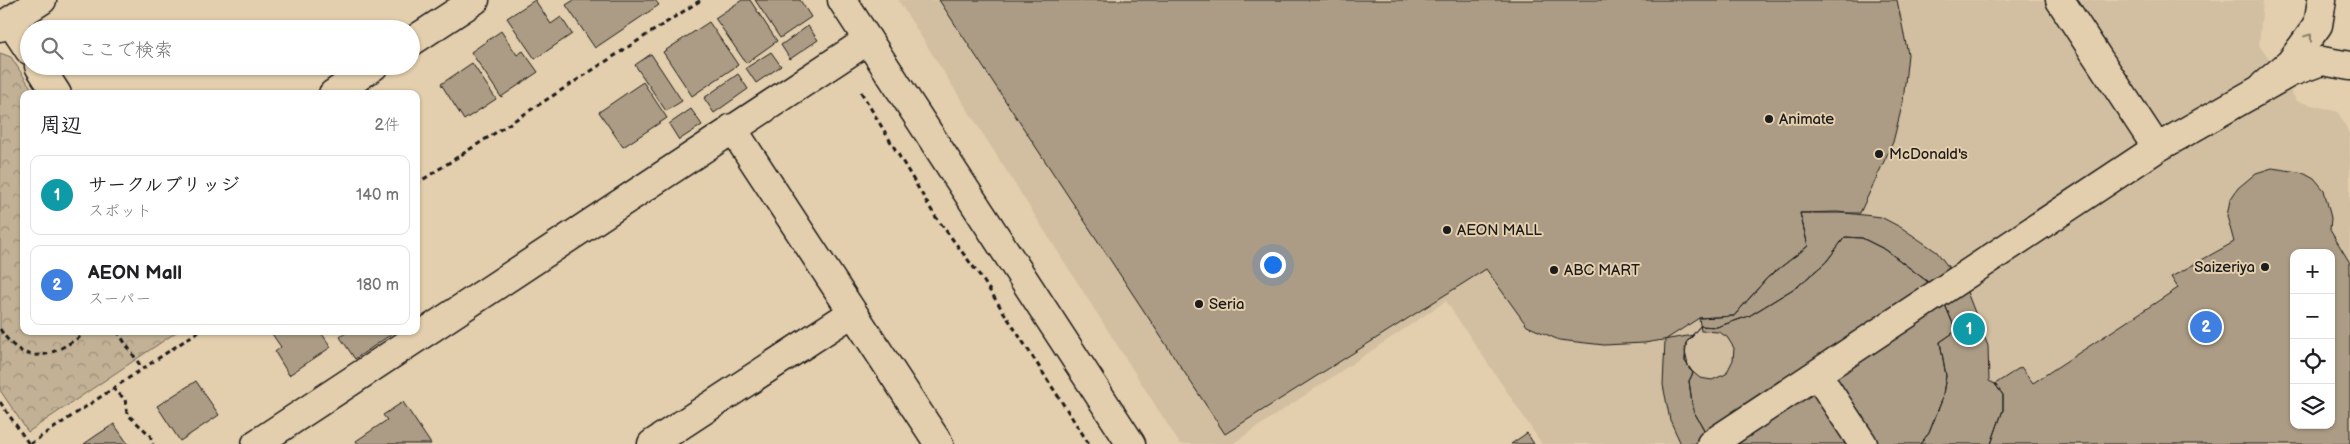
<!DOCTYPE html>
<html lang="ja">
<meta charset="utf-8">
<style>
:root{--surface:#fff;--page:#f6f6f6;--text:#202124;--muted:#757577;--line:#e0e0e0;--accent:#1c1c1c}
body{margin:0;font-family:"Balsamiq Sans","Klee One",sans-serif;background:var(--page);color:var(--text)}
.controls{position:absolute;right:15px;bottom:15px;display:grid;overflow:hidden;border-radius:10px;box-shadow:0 1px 4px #0004}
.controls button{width:45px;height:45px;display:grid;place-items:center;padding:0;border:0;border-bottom:1px solid var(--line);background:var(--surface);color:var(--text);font:25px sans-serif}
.you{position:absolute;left:1272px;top:264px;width:18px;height:18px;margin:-12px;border:4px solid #fff;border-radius:50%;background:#1a73e8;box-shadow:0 0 0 8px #1a73e833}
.badge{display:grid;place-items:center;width:32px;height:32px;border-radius:50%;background:var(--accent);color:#fff;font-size:16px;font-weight:700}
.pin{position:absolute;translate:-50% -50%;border:2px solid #fff;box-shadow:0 1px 5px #0006}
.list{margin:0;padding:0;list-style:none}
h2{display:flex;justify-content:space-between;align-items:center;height:65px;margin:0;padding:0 20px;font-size:21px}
h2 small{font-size:16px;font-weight:400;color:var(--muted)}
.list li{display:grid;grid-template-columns:32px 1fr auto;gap:15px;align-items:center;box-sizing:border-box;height:80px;margin:0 10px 10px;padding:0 10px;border:1px solid var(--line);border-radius:10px}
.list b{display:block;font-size:19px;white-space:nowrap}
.list p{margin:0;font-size:16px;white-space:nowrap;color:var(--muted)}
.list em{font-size:16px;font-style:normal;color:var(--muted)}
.icon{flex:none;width:28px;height:28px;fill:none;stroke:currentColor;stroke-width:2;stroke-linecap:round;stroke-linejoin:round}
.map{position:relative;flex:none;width:2350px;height:444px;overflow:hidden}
.search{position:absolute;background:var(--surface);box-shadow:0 1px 4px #0004;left:20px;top:20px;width:400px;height:55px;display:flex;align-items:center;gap:12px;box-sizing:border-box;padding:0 18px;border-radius:28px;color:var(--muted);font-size:19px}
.panel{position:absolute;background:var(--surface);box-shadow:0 1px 4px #0004;left:20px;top:90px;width:400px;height:245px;border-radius:10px}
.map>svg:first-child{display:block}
.built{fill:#d2bfa1;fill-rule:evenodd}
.forest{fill:url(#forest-crowns);stroke:#6f6658}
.building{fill:#ac9c85;stroke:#1c1c1c;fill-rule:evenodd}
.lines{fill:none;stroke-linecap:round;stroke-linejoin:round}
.minor-casing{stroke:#1c1c1c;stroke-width:31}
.tertiary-casing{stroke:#1c1c1c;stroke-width:31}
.trunk-casing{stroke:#1c1c1c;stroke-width:31}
.path{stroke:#1c1c1c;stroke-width:3;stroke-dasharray:5 4;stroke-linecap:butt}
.minor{stroke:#e3cead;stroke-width:28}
.tertiary{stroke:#e3cead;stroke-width:28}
.trunk{stroke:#e3cead;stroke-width:28}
.oneway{stroke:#897e6c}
.poi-dot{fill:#1c1c1c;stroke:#e3cead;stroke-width:2}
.labels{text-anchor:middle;stroke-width:4;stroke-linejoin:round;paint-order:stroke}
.poi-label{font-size:15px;fill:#1c1c1c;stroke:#e3cead;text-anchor:start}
</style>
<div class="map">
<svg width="2350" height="444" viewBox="0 0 2350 444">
<defs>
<pattern id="forest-crowns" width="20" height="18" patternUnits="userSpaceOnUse" patternTransform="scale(1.25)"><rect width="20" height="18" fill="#c2b195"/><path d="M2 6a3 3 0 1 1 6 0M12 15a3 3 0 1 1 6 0" fill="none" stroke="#9d8f79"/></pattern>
</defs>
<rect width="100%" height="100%" fill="#e3cead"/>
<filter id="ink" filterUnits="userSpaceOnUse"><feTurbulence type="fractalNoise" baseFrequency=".02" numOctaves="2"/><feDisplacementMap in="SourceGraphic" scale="10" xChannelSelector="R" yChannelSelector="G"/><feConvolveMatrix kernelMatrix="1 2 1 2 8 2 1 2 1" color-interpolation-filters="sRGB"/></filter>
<g filter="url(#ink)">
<path class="built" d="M898,0H2263L2259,45L2297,101L2338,112L2350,135V444H1542L1446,301L1232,444H1180ZM2294,253H2331V425H2294Z"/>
<path class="forest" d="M0,53L11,57L35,94H24V331H178L28,432L0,390Z"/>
<path class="building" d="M535,0L551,24L561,17L572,34L535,59L507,18Z
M574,0H655L659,5L595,48L566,5Z
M742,0H750L777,41L746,63L715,18Z
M755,0H800L811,17L780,38Z
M939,0H1897L1908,54L1903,102L1893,142L1860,213H1800L1808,246L1767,278L1734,316L1699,318L1701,331L1719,332L1727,337L1734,348L1733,360L1726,374L1712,380L1700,378L1689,369L1685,352L1686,343L1694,335L1644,343L1604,345L1559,340L1527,326L1486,269L1225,434Z
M709,22L738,65L692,96L663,52Z
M808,26L818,40L790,59L781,45Z
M501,31L517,55L523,51L538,72L501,97L471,52Z
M771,52L781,66L756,83L746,68Z
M651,54L682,101L666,111L635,65Z
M472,63L496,99L464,120L441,84Z
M738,74L748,89L714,113L704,98Z
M643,82L667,118L623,147L599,112Z
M691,109L702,125L679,140L669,124Z
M2272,168L2305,173L2314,178L2324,190L2331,218L2330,230L2350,263V444H1991L2003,410V395L1995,384L2021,367L2033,383L2178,288L2171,277L2234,242L2227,216L2230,200L2238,188L2256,173ZM2294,253H2331V425H2294Z
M1837,212L1881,217L1902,228L1937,252L1967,292L1988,346L1989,381L1995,384L2003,395V410L1991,444H1920L1929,433L1942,400L1946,376L1940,342L1956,331L1946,307L1928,282L1886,250L1862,238L1845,237L1826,262L1798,286L1749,316L1717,327L1700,326L1686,343L1685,361L1693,373L1689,381L1693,410L1712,444H1681L1670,420L1663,385L1665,340L1699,318L1734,316L1767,278L1808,246L1800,213Z
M1845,237L1862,238L1886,250L1928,282L1946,307L1956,331L1940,342L1946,376L1942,400L1929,433L1920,444H1712L1693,410L1689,381L1693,373L1685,361L1686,343L1700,326L1717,327L1749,316L1798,286L1826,262Z
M270,331H320L331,347L289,375L275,352L281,347Z
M348,331H396L355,359L340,337Z
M196,381L219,415L180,441L157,406Z
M403,402L431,444H358L356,441L387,420L383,415Z
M114,424L128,444H84L97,435Z
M1527,433L1534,444H1511Z"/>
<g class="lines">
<g class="minor-casing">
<path id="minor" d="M10,21L29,50
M0,27L42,0
M411,42L475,0
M39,66L57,94
M333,94L374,66
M732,128L939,444
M256,444L868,40
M652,444L852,313"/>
</g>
<g class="tertiary-casing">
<path id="tertiary" d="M842,0L1131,444
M2060,0L2157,148
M1817,374L1863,444
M1711,444L2157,148L2289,73L2322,61L2350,66"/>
</g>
<g class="trunk-casing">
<path id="trunk" d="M2264,85L2290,63L2318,25L2322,0"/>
</g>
<path class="path" d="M861,92L935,216L981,277L1089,444
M416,184L701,0
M0,329C28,373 55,353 89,331
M117,331L142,368
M112,388L125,399L127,414L150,435L153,444
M0,402L29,444
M30,444L199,331"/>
<use href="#minor" class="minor"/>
<use href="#tertiary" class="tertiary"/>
<use href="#trunk" class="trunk"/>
</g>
<defs><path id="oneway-chevron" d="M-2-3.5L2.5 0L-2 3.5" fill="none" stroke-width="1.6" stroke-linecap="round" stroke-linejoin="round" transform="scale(1.25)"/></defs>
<use class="oneway" href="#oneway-chevron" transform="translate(2309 37) rotate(-53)"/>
</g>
<g class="poi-dot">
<circle cx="1769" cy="119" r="5"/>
<circle cx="1879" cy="154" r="5"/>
<circle cx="1447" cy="230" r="5"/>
<circle cx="2265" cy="267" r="5"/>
<circle cx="1554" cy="270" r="5"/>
<circle cx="1199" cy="304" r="5"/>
</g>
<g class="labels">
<g class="poi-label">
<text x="1779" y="124">Animate</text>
<text x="1889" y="159">McDonald's</text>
<text x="1457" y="235">AEON MALL</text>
<text x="2255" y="272" text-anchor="end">Saizeriya</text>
<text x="1564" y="275">ABC MART</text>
<text x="1209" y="309">Seria</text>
</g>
</g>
</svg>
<div class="controls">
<button>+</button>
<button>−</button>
<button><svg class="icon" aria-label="locate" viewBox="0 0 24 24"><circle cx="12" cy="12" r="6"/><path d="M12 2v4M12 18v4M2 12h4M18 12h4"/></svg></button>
<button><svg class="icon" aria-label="layers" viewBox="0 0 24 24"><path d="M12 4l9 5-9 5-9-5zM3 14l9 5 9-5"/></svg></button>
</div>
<div class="you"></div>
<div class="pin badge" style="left:1969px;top:329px;background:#0f9aa8">1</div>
<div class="pin badge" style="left:2206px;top:327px;background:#3f7fe0">2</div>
<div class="search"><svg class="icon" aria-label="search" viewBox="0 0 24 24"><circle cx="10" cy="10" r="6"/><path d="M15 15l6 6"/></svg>ここで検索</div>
<section class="panel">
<h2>周辺<small>2件</small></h2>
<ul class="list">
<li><span class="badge" style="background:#0f9aa8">1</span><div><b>サークルブリッジ</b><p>スポット</p></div><em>140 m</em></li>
<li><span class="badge" style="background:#3f7fe0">2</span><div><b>AEON Mall</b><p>スーパー</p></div><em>180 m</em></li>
</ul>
</section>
</div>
